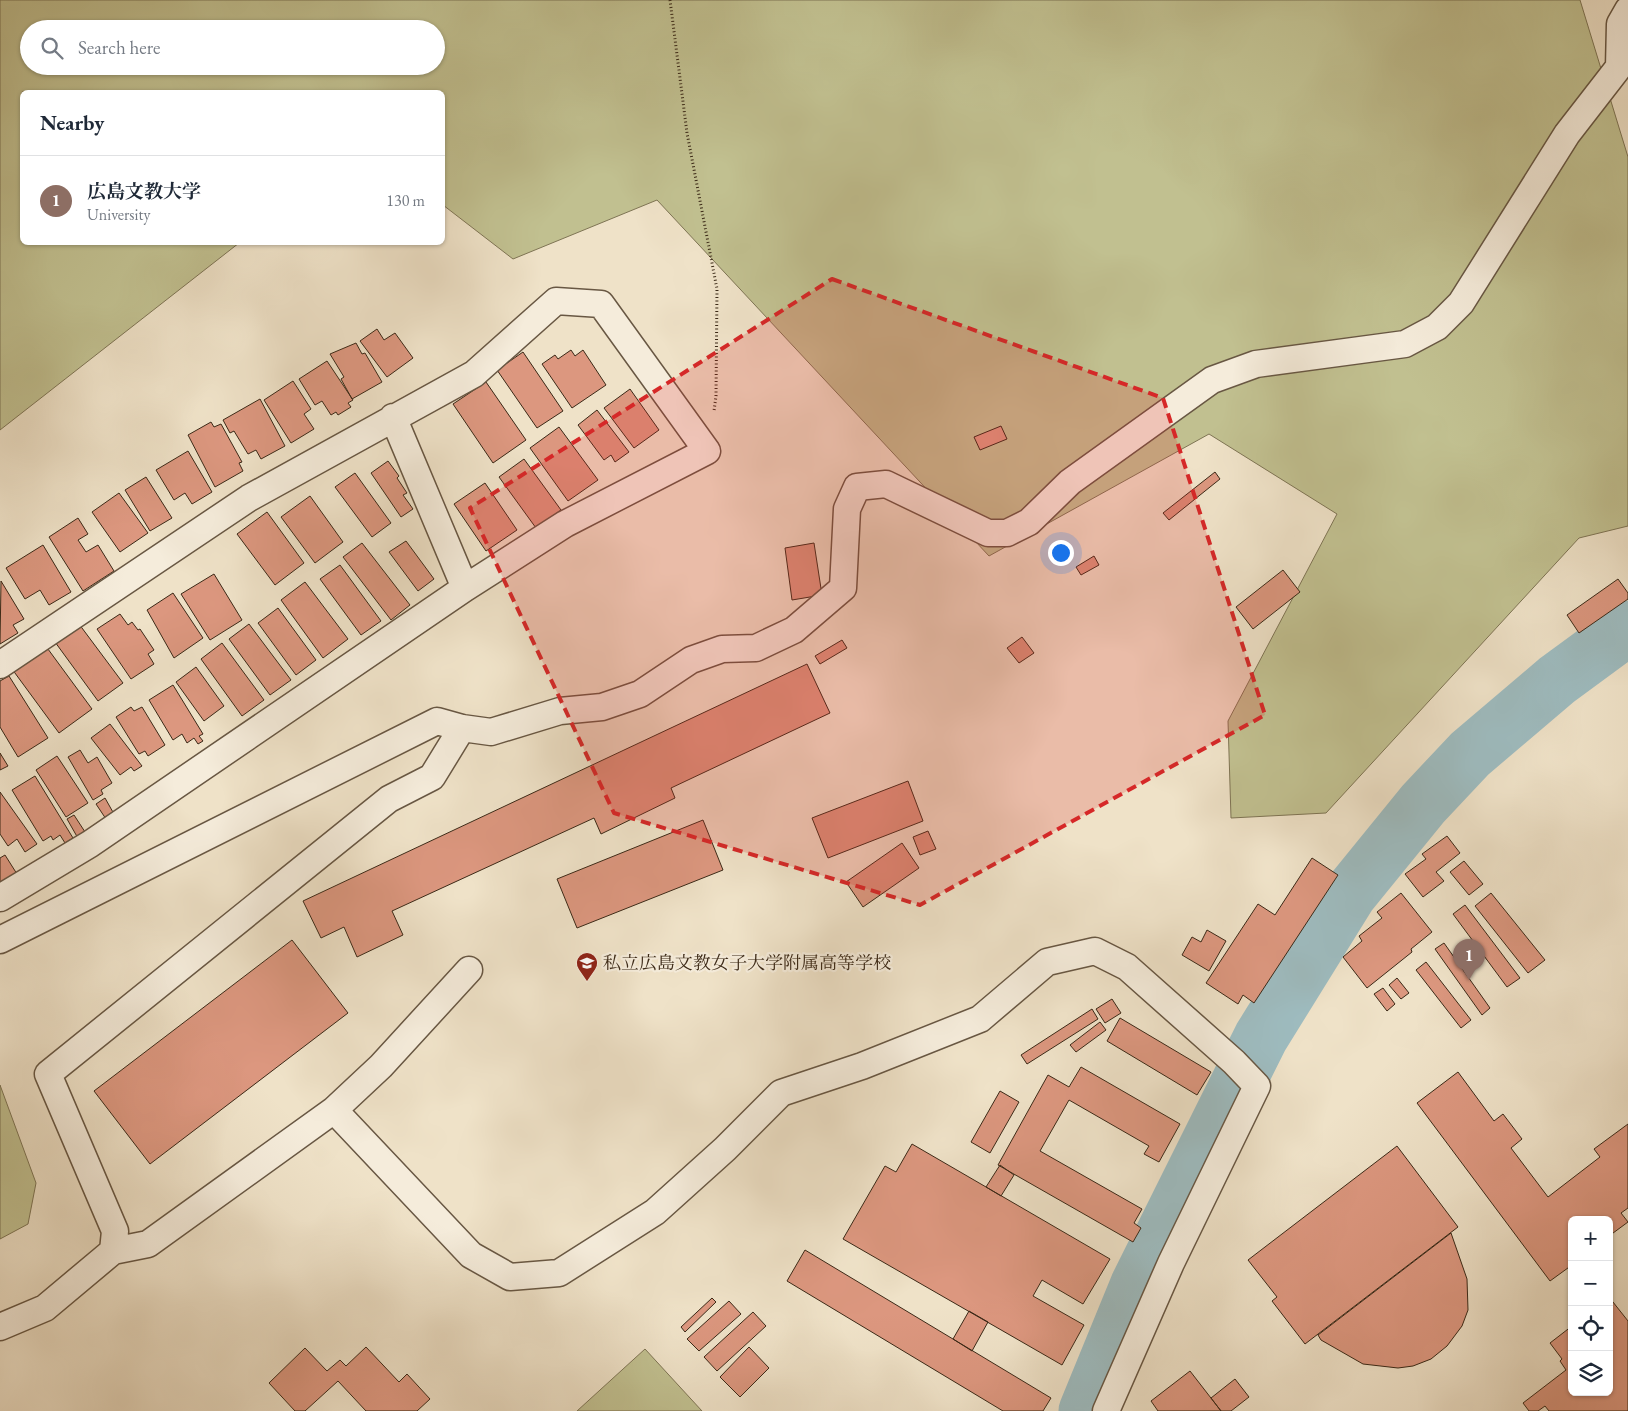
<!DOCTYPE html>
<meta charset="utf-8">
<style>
:root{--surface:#fff;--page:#f2f2f3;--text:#1f2937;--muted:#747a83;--line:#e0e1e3;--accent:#0f766e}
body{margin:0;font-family:"EB Garamond","Noto Serif JP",serif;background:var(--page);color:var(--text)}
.controls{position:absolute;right:15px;bottom:15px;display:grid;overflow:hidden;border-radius:8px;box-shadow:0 1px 4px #0004}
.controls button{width:45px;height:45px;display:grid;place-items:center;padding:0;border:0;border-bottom:1px solid var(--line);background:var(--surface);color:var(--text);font:25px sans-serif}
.you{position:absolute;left:1060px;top:552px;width:18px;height:18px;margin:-12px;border:4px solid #fff;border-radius:50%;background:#1a73e8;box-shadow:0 0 0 8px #1a73e833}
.badge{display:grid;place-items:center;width:32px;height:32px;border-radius:50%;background:var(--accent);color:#fff;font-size:16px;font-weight:700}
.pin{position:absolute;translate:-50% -41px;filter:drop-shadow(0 1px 2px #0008)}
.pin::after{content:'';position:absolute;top:26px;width:18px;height:15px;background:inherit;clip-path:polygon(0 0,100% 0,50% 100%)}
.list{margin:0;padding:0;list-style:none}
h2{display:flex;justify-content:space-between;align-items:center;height:65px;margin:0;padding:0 20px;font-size:21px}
h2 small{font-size:16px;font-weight:400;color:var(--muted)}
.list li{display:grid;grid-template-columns:32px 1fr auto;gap:15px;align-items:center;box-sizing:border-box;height:90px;padding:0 20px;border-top:1px solid var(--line)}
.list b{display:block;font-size:19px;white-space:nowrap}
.list p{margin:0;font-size:16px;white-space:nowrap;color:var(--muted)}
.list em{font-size:16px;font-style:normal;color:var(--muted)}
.icon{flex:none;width:28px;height:28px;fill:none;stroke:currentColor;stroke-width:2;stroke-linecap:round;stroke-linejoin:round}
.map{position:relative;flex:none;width:1628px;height:1411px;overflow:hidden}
.search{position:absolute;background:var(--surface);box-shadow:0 1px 4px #0004;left:20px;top:20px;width:425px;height:55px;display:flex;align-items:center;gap:12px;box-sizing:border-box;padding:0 18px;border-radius:28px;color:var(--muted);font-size:19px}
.panel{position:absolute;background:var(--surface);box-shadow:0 1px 4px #0004;left:20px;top:90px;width:425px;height:155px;border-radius:8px}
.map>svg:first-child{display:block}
.green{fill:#c1c090;stroke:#7e7454;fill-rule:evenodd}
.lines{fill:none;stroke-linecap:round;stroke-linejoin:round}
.river{stroke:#9ebcc0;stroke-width:55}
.building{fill:#dc977f;stroke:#3b2917}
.street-casing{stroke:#685743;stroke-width:29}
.path{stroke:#3b2917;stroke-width:3;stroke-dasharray:1 2.5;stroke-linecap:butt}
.street{stroke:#f5ecdb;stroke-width:26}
.marked{fill:#d62828;fill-opacity:0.2;stroke:#d62828;stroke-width:4;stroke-dasharray:10 6;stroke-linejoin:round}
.labels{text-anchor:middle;stroke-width:4.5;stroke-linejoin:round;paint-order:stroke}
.poi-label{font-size:18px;fill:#3b2917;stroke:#f5ecdb;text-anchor:start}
</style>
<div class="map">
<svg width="1628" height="1411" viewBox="0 0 1628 1411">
<rect width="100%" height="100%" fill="#efe2c8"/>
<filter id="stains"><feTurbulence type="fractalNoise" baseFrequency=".004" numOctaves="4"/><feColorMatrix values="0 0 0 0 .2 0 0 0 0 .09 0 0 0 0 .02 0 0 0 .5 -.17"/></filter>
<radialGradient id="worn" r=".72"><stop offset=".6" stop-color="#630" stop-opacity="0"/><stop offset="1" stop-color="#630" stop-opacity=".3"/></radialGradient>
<path class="green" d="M0,0H1580L1628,157V526L1579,538L1326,813L1231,818L1228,721L1337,514L1209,434L989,556L657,200L513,259L443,205L442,92H22V242L239,243L0,430ZM29,29H436V66H29Z
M0,1085L36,1183L28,1224L0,1239Z
M645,1349L702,1411H577Z"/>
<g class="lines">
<path class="river" d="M1086,1411L1138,1284L1261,1037L1349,895L1423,804L1470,754L1557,680L1628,628"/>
</g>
<path class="building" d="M377,329L384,340L395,333L413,358L387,377L360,341Z
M356,343L362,354L365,353L382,382L352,399L341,379L344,377L330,354Z
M571,350L575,356L583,350L606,385L572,408L542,364L555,355L558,359Z
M523,352L563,411L537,428L497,370Z
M327,361L353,400L348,403L351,407L338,415L336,412L331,415L322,401L315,405L299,379Z
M293,381L311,409L304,414L314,429L291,443L264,400Z
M486,382L526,440L493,463L453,404Z
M630,389L659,430L634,448L604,408Z
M260,399L285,446L261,459L256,450L248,454L234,431L230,433L223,420Z
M597,410L629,452L615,462L611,455L604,460L578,425Z
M211,422L214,427L221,424L242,462L239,463L243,471L215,487L188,435Z
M1001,426L1007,439L980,450L974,437Z
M559,427L598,480L568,501L530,448Z
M188,451L212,492L192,504L185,493L174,500L156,470Z
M524,459L561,510L536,528L499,477Z
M388,461L399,476L397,478L407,493L403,495L413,509L401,517L371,473Z
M1215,472L1220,479L1169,520L1163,513Z
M355,473L391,523L372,537L335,487Z
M146,477L172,518L150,531L125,490Z
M485,483L517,530L486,551L454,504Z
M119,493L148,533L120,552L92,512Z
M310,496L343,542L315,563L281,517Z
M267,512L304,563L275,585L237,534Z
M78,518L88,534L78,540L86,552L98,545L114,571L83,591L49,537Z
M406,541L434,579L418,591L389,552Z
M362,543L410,605L391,620L343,557Z
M814,543L822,595L792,600L785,548Z
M43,545L71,592L49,605L40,590L25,599L6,568Z
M1094,556L1099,565L1081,575L1076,567Z
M340,565L381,621L361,635L320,579Z
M1283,570L1300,592L1253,629L1236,607Z
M214,574L242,620L210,640L181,594Z
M1618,579L1628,593V599L1579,633L1567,615Z
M1,581L24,619L13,625L18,633L0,644Z
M305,582L348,639L323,658L281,600Z
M173,593L203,638L174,658L147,610Z
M278,608L316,660L296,675L258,623Z
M120,614L128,625L132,622L138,630L140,629L154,650L148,654L154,664L131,679L97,629Z
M79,624L123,683L98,701L55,642Z
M249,624L291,680L270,695L229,639Z
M1022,637L1034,653L1019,663L1007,648Z
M842,640L847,648L820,664L815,656Z
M222,643L264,700L242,716L201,659Z
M45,645L92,709L59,733L12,669Z
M807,664L830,713L671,788L675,798L601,834L594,818L392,911L403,935L357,957L344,927L321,938L303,901Z
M196,667L224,706L204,721L176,682Z
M9,676L48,738L18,757L0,727V681Z
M173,685L203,734L199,736L203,741L198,744L194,738L187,743L182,734L173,740L149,700Z
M131,707L134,711L142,707L165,745L148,756L145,751L139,754L116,717Z
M110,724L142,766L134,771L131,767L120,775L91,738Z
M80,750L88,763L97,757L112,783L101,790L103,794L93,800L68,757Z
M0,753L8,766L0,770Z
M57,756L88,803L66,817L36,770Z
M35,776L73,838L65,843L60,835L53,840L51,836L43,841L12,790Z
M908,781L923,821L828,858L812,818Z
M0,792L37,844L25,852L17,839L8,846L0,834Z
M105,798L114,814L106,819L96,804Z
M74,815L87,835L79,840L67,819Z
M703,820L723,870L577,928L557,879Z
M928,831L936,849L920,855L913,837Z
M1447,836L1460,853L1436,872L1444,881L1423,897L1405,874L1426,859L1422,854Z
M902,843L919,868L863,907L846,882Z
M5,855L17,874L0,885V858Z
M1312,858L1338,875L1254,1003L1243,995L1238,1004L1206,983L1258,904L1275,915Z
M1464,861L1483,884L1469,895L1450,872Z
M1401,893L1432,932L1411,949L1412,952L1367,988L1343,957L1362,941L1359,936L1382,918L1377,912Z
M1491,893L1545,960L1528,973L1475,906Z
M1465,905L1520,978L1507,987L1453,914Z
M1207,930L1226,941L1209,971L1182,955L1192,937L1201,942Z
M292,940L348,1013L150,1164L94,1091Z
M1444,943L1490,1008L1482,1015L1435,949Z
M1426,962L1471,1020L1461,1028L1416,970Z
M1397,978L1409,993L1401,999L1389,985Z
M1383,988L1395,1004L1387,1011L1374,994Z
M1112,999L1121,1013L1105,1023L1096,1009Z
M1092,1009L1098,1019L1027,1064L1021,1055Z
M1120,1018L1211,1072L1197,1095L1107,1041Z
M1100,1022L1106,1030L1076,1052L1070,1045Z
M1081,1067L1180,1124L1159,1162L1144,1154L1149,1146L1069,1100L1040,1151L1142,1209L1134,1223L1141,1228L1133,1242L998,1165L1048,1075L1069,1087Z
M1458,1072L1494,1121L1503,1114L1522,1139L1511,1148L1548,1197L1600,1157L1594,1149L1628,1124V1208L1621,1213L1628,1222L1609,1236V1220H1572V1265L1550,1281L1417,1103Z
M1000,1091L1019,1102L990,1153L971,1142Z
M912,1144L1110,1259L1083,1304L1042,1280L1033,1296L1084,1325L1062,1365L843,1239L885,1166L896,1172Z
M1397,1146L1458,1227L1305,1344L1272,1301L1277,1297L1248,1260Z
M1000,1165L1014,1175L1001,1196L986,1187Z
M1451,1233L1467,1279L1468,1310L1462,1326L1447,1346L1431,1359L1413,1366L1398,1368L1363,1364L1321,1340L1318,1335Z
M805,1250L1051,1398L1043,1411H1003L787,1281Z
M1609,1297L1628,1321V1411H1549L1545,1406L1538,1411H1529L1523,1403L1566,1370L1560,1361L1562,1359L1550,1343L1572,1326V1392H1609Z
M712,1298L716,1302L685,1332L681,1327Z
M729,1301L741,1314L699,1351L687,1339Z
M969,1311L988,1322L972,1351L953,1339Z
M753,1312L766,1326L717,1371L704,1357Z
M366,1347L399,1382L407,1374L430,1399L417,1411H366L338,1381L305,1411H295L269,1383L305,1348L327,1371L340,1360L346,1366Z
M749,1347L769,1368L740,1397L720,1377Z
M1190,1371L1221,1411H1158L1151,1401Z
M1235,1379L1249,1397L1231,1411H1221L1211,1398Z"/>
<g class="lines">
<g class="street-casing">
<path id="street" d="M393,417L465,588
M0,665L249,498L474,374L556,301L601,304L707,451L565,524L465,588L90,844L0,898
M0,940L437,721L462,728L491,732L560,711L602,707L640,694L691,660L722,649L756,648L794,630L843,588L847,509L857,487L886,484L988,533H1007L1029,522L1070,482L1212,380L1256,364L1405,344L1437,327L1461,303L1567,134L1619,67L1620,24L1628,10
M334,1110L471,1255L510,1277L559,1273L655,1212L725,1149L781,1093L862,1066L980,1019L1047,962L1095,951L1127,967L1234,1062L1257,1086L1171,1263L1106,1411
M113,1251L148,1244L334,1110L381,1066L469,970
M0,1327L45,1308L113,1251L115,1231L48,1074L389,799L432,777L462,728"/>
</g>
<path class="path" d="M670,0L687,133L717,289L716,396L714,411"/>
<use href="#street" class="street"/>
</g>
<path class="marked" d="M832,279L1163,398L1265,715L920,905L614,813L470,508Z"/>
<defs>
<g id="school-pin" transform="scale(1.125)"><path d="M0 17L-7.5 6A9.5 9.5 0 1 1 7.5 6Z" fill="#8f2418" stroke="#f5ecdb"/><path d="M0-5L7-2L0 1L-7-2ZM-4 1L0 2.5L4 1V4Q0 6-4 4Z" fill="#fff"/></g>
</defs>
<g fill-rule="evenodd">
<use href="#school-pin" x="587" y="963"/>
</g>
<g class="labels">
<g class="poi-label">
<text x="603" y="969">私立広島文教女子大学附属高等学校</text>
</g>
</g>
<rect width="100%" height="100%" filter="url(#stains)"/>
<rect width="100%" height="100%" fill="url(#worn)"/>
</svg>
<div class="controls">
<button>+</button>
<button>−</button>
<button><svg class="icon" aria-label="locate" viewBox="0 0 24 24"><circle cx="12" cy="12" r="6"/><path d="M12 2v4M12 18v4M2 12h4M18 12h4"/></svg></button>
<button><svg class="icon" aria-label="layers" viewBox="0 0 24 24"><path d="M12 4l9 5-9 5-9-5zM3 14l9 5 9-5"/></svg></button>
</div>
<div class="you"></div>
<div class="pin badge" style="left:1469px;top:980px;background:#8d6e63">1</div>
<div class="search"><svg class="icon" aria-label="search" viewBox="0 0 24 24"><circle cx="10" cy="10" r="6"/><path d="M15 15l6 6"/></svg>Search here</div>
<section class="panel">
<h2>Nearby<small></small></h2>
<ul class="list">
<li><span class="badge" style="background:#8d6e63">1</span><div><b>広島文教大学</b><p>University</p></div><em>130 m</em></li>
</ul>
</section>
</div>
